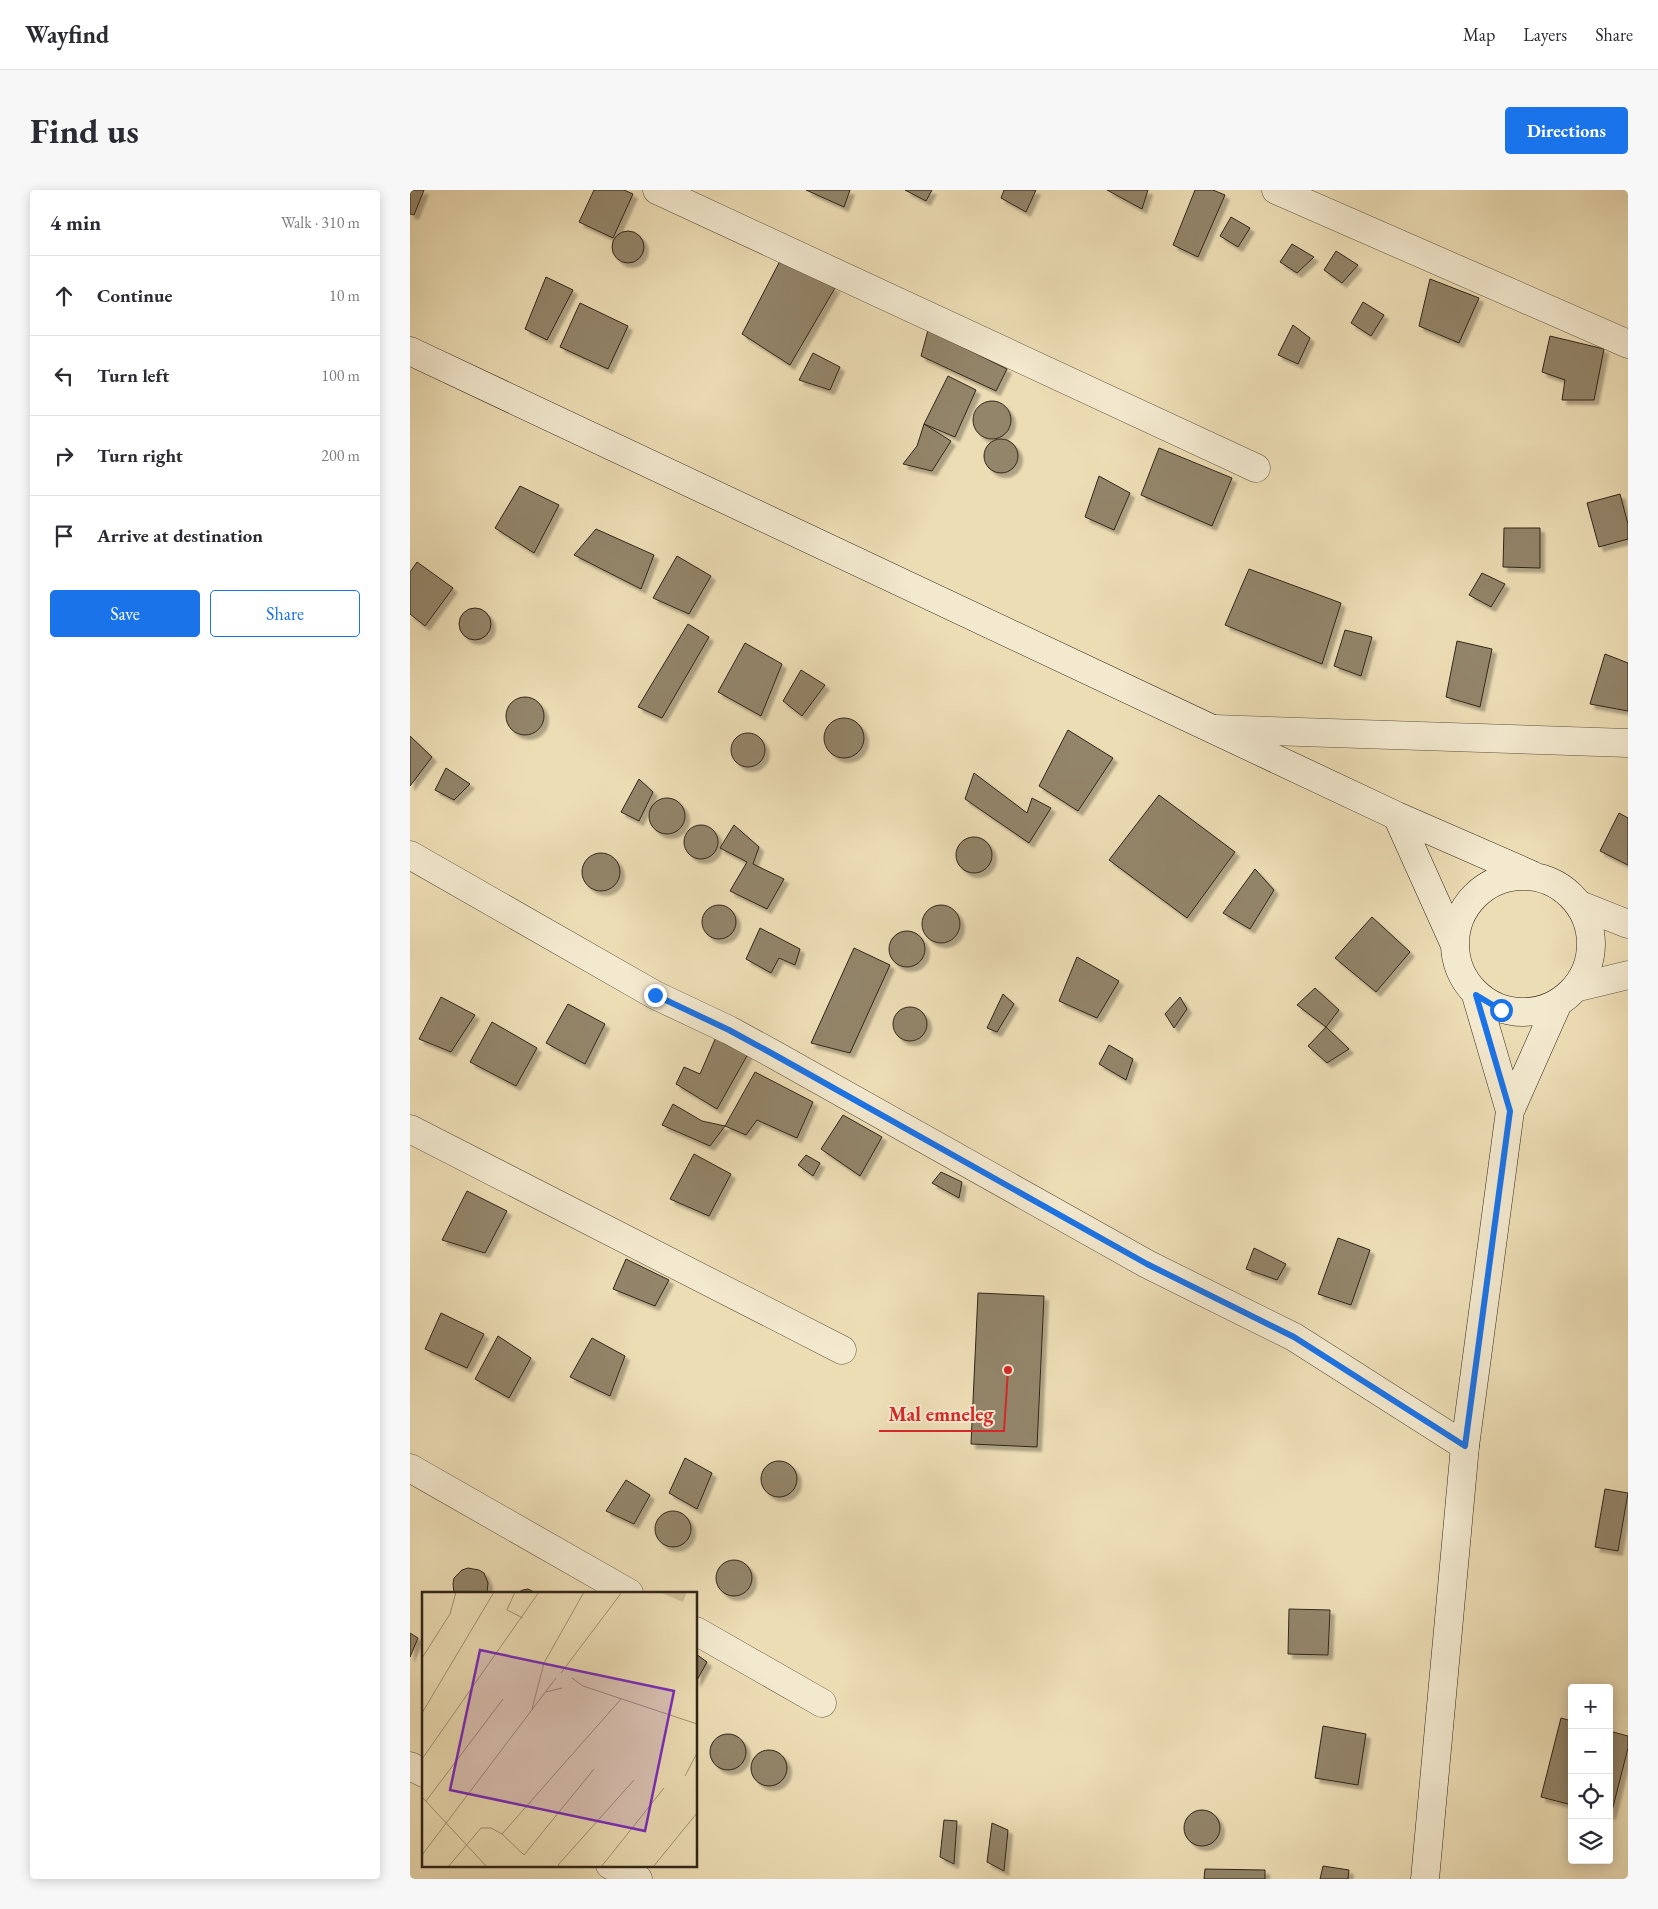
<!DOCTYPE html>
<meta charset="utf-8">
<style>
:root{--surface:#fff;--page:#f7f7f7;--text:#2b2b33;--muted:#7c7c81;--line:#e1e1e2;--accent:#1a73e8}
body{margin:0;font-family:"EB Garamond",serif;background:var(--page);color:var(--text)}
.controls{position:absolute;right:15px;bottom:15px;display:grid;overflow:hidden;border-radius:5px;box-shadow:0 2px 12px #0003}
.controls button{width:45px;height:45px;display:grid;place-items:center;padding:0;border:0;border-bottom:1px solid var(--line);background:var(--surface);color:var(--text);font:25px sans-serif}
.stop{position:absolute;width:15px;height:15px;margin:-11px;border:4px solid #1a73e8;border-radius:50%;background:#fff}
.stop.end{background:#1a73e8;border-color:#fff;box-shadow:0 1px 5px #0008}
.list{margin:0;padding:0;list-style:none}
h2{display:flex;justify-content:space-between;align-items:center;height:65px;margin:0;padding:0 20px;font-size:21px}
h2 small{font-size:16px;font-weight:400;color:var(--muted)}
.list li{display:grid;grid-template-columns:32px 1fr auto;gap:15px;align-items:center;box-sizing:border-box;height:80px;padding:0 20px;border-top:1px solid var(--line)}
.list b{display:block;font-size:19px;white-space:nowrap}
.list em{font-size:16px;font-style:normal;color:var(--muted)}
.actions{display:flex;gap:10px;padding:15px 20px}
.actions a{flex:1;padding:11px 0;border:1px solid var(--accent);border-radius:5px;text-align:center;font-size:18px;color:var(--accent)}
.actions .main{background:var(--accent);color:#fff}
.icon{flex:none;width:28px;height:28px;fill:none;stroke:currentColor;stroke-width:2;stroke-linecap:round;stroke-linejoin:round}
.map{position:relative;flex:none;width:1218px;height:1689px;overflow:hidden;border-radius:5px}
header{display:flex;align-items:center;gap:30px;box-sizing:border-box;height:70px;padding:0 25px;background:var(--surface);border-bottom:1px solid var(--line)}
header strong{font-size:24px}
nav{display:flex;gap:28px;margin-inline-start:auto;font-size:18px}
.intro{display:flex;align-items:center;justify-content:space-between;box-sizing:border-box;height:120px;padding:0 30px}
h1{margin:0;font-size:35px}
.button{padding:12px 22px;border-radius:5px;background:var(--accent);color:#fff;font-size:18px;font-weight:700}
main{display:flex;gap:30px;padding:0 30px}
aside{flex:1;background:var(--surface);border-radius:5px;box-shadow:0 2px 12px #0003}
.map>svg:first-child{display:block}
.building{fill:#93856a;stroke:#312619;filter:url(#shadow)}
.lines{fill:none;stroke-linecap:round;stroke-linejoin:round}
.street-casing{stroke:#605440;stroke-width:29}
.secondary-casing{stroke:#312619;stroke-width:29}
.street{stroke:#f3e9cf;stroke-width:28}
.secondary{stroke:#f3e9cf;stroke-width:28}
.route{stroke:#1a73e8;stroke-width:6}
.inset-road{fill:none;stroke:#a29477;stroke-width:1}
.view{fill:#7b2cbf;fill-opacity:0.15;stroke:#7b2cbf;stroke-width:2.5}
.inset-edge{fill:none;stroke:#312619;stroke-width:2.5}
.leader{fill:none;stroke:#d62828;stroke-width:2}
.callout-dot{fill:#d62828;stroke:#f3e9cf;stroke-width:2}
.callout-label{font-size:20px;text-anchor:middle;font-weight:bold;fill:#d62828;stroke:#f3e9cf;stroke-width:4;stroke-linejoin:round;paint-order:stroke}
</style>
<header>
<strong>Wayfind</strong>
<nav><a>Map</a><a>Layers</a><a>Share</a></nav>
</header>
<div class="intro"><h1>Find us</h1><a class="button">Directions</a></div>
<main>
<aside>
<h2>4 min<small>Walk · 310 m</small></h2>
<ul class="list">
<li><svg class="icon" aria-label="ahead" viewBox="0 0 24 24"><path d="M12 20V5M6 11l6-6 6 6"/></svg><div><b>Continue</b></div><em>10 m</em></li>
<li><svg class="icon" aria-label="left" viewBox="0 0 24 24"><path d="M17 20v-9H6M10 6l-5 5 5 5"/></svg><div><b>Turn left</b></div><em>100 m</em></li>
<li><svg class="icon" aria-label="right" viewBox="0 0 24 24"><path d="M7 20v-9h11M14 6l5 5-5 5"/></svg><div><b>Turn right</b></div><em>200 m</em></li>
<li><svg class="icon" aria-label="arrive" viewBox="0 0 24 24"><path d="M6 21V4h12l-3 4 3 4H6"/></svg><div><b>Arrive at destination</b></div></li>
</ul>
<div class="actions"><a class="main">Save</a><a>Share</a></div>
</aside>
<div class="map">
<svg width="1218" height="1689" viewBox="0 0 1218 1689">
<defs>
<filter id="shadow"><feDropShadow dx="4.5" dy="4.5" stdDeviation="1" flood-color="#0004"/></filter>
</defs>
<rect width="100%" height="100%" fill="#edddb5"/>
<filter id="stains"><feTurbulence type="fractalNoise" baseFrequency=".004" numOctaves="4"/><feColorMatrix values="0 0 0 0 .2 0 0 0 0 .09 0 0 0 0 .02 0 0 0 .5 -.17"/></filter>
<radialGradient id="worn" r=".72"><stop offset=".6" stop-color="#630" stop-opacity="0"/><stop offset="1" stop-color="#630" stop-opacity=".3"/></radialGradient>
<path class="building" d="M2,0H14L4,25L0,24V4Z
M184,0H214L223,4L203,48L169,32Z
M396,0H440L434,17Z
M495,0H522L516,11Z
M594,0H626L616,22L591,8Z
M697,0H738L732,19Z
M785,0H803L815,5L788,67L763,55Z
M821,27L840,38L828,57L810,46Z
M202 57a16 16 0 1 1 32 0a16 16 0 1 1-32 0Z
M882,54L904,67L887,83L870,72Z
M926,61L948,75L932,93L914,80Z
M370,71L425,98L380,175L332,144Z
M136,87L163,100L137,150L115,139Z
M1020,89L1069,108L1049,153L1009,136Z
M953,112L974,125L961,146L941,133Z
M170,113L218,136L198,179L150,157Z
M883,135L900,148L888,174L868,165Z
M518,140L597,179L586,201L511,166Z
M1140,146L1194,159L1184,210H1152L1155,190L1132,182Z
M403,163L430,177L420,200L389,190Z
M538,186L566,200L545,247L514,234Z
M563 230a19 19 0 1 1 38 0a19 19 0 1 1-38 0Z
M514,234L541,251L522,281L493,274L507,256Z
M574 266a17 17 0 1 1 34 0a17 17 0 1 1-34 0Z
M749,258L822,288L802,336L731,305Z
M689,286L720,303L704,340L675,327Z
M110,296L149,315L124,363L85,338Z
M1210,304L1218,334V349L1189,357L1177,313Z
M1094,338H1130V378L1093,377Z
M186,339L244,365L231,399L164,365Z
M267,366L301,386L279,424L243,408Z
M7,372L43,398L15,436L0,424V382Z
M839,379L931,413L912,474L815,435Z
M1072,383L1095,394L1081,417L1059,405Z
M49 434a16 16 0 1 1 32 0a16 16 0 1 1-32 0Z
M278,434L299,447L252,528L228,517Z
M935,440L962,447L951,486L924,476Z
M1047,451L1082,459L1070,517L1036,507Z
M335,453L372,474L351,526L308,502Z
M1195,464L1218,473V521L1180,514Z
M391,480L415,495L392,526L373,511Z
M96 526a19 19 0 1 1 38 0a19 19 0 1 1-38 0Z
M414 548a20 20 0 1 1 40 0a20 20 0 1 1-40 0Z
M658,540L703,568L668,621L629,596Z
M321 560a17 17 0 1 1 34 0a17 17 0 1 1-34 0Z
M0,546L22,567L0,596Z
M36,578L60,594L44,610L25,600Z
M564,583L617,623L622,608L641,618L619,653L555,609Z
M229,589L243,602L229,631L211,622Z
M749,605L825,662L777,728L699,670Z
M239 626a18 18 0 1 1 36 0a18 18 0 1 1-36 0Z
M1209,623L1218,628V675L1190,661Z
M324,635L349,657L343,674L374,689L357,719L320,701L337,672L310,658Z
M274 652a17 17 0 1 1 34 0a17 17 0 1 1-34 0Z
M546 665a18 18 0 1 1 36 0a18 18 0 1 1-36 0Z
M172 682a19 19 0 1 1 38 0a19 19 0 1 1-38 0Z
M845,679L864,700L840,739L813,723Z
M292 732a17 17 0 1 1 34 0a17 17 0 1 1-34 0Z
M512 734a19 19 0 1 1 38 0a19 19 0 1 1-38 0Z
M962,727L1000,762L966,802L925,768Z
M350,738L390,759L385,775L369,768L361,783L336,769Z
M479 759a18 18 0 1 1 36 0a18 18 0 1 1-36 0Z
M444,758L480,775L440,863L401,853Z
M667,767L709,791L687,828L649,811Z
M905,798L929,820L916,837L887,815Z
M593,804L604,814L587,842L577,838Z
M31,807L65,825L41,862L9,849Z
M770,807L777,819L764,838L755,824Z
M158,814L195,834L175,874L136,853Z
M483 834a17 17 0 1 1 34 0a17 17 0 1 1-34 0Z
M82,832L127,858L106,896L60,872Z
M916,837L939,859L917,873L898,856Z
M306,847L338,864L307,919L266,894L274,877L290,884Z
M699,855L723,869L716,890L689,874Z
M345,882L403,912L387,948L347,930L336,945L315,936Z
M263,914L292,931L315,936L300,956L252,935Z
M433,925L472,947L450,986L411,959Z
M284,964L321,984L299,1026L260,1009Z
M396,965L410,973L403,986L388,975Z
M531,982L552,992L549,1008L522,993Z
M57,1001L97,1021L75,1063L32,1050Z
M928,1048L960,1060L941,1115L908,1104Z
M844,1058L876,1074L867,1090L836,1079Z
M216,1069L259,1090L245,1116L203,1099Z
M568,1103L634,1106L627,1257L561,1254Z
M31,1123L74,1144L57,1178L15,1159Z
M88,1146L121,1168L99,1208L65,1189Z
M182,1148L215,1166L200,1206L160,1187Z
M275,1268L302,1283L287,1319L259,1303Z
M351 1289a18 18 0 1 1 36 0a18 18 0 1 1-36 0Z
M216,1290L240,1305L224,1334L196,1321Z
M1195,1299L1218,1303L1208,1361L1185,1357Z
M245 1339a18 18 0 1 1 36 0a18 18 0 1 1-36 0Z
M306 1388a18 18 0 1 1 36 0a18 18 0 1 1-36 0Z
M58,1378L69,1380L74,1383L78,1393L77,1403H44L43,1394L44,1388L52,1380Z
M118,1399L126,1403H106L113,1400Z
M879,1419L920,1420L918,1465L878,1464Z
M0,1443L8,1448L0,1467Z
M286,1464L297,1472L286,1492Z
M1151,1528L1162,1531V1615L1131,1607Z
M913,1536L956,1544L948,1595L905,1588Z
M1199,1541L1218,1546V1558L1201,1625L1199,1624Z
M300 1562a18 18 0 1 1 36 0a18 18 0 1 1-36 0Z
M341 1578a18 18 0 1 1 36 0a18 18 0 1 1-36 0Z
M774 1638a18 18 0 1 1 36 0a18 18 0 1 1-36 0Z
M534,1630L547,1631L544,1674L530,1667Z
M582,1633L598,1640L594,1681L577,1672Z
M913,1676L939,1680L938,1689H910Z
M795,1679L855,1680V1689H794Z"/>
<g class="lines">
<g class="street-casing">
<path id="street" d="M247,0L846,278
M866,0L1218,154
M804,539L1218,553
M0,665L245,805L319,840L363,864L737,1074L884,1147L1055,1256
M1170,715L1218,734
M1169,797L1218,785
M0,939L432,1160
M0,1278L219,1403
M286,1441L412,1513
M0,1576L14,1583
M200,1675L228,1689"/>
</g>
<g class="secondary-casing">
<path id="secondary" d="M0,161L987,626L1122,685
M987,626L1044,753
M1045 754a68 68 0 1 1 136 0a68 68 0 1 1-136 0Z
M1066,805L1100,921
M1015,1689L1055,1256L1100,921L1147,815"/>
</g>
<use href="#street" class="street"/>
<use href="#secondary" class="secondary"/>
</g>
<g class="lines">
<path class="route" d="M245,805L319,840L363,864L737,1074L884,1147L1055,1256L1100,921L1066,805L1091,820"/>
</g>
<g transform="translate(12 1402)">
<rect width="275" height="275" fill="#edddb5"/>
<path d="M237,0H265L261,10Z" fill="#cdbe9a"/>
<path class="inset-road" d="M93,0L85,18L101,26M0,66L28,22L34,0M139,81L200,0M150,86L161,94L275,132M124,100L140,96M110,117L122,71L162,0M0,121L72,0M0,167L117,0M172,177L102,263L80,242L199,107M263,184L275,161M0,205L65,275M4,209L81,107M0,263L134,86M26,275L59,236H69L80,242M139,275L136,273L212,188M179,275L242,196M231,275L275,221"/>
<path class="view" d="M58,58L252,99L223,239L28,198Z"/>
<rect width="275" height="275" class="inset-edge"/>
</g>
<path class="leader" d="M598 1180L594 1241H469"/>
<circle class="callout-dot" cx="598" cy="1180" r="5"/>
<g class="callout-label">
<text x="531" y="1231">Mal emneleg</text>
</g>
<rect width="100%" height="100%" filter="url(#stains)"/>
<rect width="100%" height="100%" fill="url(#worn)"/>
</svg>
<div class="controls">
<button>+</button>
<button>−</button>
<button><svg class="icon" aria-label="locate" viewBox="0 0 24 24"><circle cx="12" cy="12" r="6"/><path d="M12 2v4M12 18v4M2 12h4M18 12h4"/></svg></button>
<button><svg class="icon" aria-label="layers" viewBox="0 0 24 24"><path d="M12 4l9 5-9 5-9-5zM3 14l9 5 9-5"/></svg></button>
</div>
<div class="stop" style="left:1091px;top:820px"></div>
<div class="stop end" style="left:245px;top:805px"></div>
</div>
</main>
